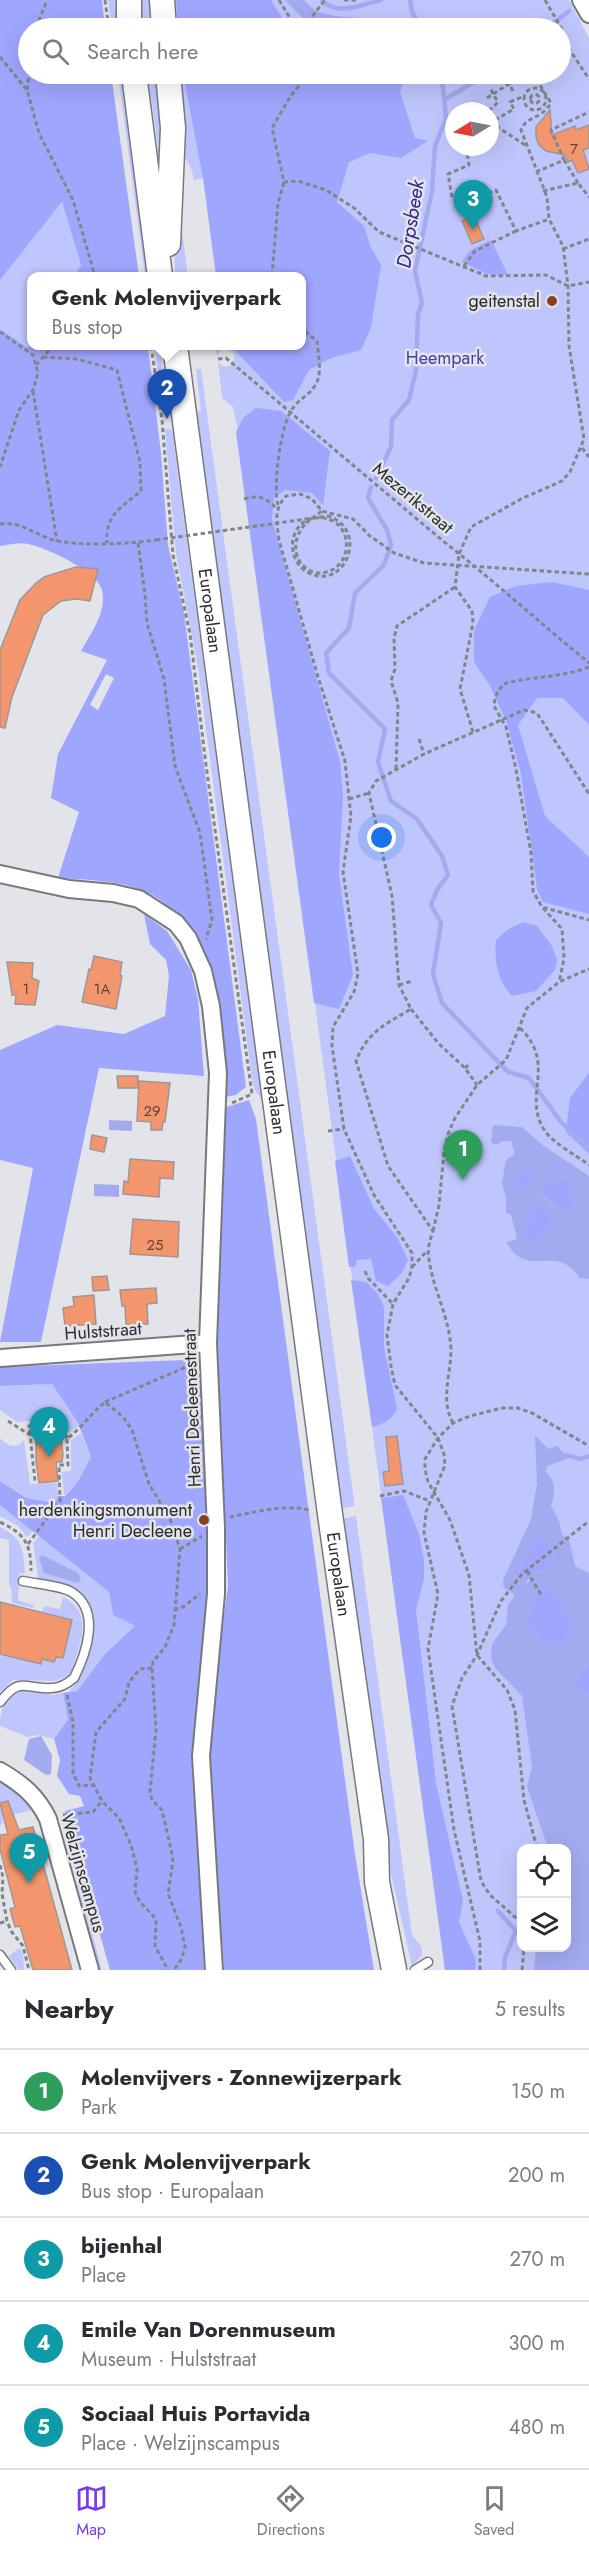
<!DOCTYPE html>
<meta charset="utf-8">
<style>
:root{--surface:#fff;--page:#f2f2f3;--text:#2b2b33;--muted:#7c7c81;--line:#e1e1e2;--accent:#7c3aed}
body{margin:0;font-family:Jost,sans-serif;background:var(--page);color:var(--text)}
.controls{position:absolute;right:18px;bottom:18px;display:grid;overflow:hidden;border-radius:12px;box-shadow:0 6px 24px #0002}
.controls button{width:54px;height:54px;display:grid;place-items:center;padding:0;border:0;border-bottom:2px solid var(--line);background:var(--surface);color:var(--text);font:30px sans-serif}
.compass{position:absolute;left:445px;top:102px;width:54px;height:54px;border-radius:50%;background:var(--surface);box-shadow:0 6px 24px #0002;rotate:260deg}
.you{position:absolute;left:382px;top:838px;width:21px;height:21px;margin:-15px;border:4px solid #fff;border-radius:50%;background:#1a73e8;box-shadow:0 0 0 9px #1a73e833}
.badge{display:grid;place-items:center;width:39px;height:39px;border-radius:50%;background:var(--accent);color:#fff;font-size:20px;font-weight:700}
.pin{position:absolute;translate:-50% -50px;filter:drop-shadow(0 2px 3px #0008)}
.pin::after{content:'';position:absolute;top:32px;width:21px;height:18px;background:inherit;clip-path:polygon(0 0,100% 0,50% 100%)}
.popup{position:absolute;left:27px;top:272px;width:279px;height:78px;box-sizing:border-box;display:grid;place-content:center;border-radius:12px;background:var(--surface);filter:drop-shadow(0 2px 4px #0005);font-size:20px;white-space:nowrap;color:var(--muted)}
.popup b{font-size:22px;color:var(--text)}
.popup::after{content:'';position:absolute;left:50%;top:100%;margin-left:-12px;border:12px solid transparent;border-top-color:var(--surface)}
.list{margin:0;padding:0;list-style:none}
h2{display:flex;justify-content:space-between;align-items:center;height:78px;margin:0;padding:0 24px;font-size:26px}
h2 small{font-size:20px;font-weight:400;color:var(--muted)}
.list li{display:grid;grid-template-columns:39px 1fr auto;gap:18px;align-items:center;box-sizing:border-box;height:84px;padding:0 24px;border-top:2px solid var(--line)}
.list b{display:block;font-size:22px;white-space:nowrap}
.list p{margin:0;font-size:20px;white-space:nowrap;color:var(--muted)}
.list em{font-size:20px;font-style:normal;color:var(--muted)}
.icon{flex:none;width:33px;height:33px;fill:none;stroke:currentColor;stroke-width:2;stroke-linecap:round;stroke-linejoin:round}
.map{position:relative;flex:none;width:589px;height:1970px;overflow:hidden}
.search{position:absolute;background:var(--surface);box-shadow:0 6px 24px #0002;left:18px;right:18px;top:18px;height:66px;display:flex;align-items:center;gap:15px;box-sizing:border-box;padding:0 21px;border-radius:33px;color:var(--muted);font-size:22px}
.sheet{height:498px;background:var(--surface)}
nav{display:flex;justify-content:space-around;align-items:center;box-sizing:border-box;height:84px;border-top:2px solid var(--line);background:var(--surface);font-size:16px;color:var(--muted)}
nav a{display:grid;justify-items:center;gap:3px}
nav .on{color:var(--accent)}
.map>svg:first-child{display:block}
.green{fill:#bfc6fd;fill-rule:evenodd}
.forest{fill:#9fa6fe;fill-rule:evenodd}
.water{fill:#a3aaf0;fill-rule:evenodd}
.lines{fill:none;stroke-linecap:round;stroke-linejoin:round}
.stream{stroke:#a3aaf0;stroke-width:4.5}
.building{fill:#f4966d;stroke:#9d9795;stroke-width:1.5}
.lane-casing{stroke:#78797d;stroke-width:11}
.street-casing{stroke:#78797d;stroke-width:20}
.secondary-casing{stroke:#78797d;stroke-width:27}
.path{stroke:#848588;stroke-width:3;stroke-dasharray:4.5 3;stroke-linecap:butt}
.lane{stroke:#fff;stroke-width:8}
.street{stroke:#fff;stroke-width:16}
.secondary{stroke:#fff;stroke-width:24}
.path-bridge{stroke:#848588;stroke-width:3;stroke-dasharray:4.5 3;stroke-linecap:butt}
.poi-dot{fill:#88401f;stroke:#e3e4e9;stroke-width:2}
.labels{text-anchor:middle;stroke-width:5;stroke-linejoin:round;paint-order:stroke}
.number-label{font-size:15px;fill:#5e463e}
.poi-label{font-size:18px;fill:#2c2c2e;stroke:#e3e4e9;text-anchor:end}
.park-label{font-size:18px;fill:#4542a6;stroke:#e3e4e9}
.street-label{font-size:18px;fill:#2c2c2e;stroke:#e3e4e9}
.water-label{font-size:20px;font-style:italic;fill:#31288b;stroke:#e3e4e9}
</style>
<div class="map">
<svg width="589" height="1970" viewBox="0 0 589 1970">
<rect width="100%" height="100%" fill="#e3e4e9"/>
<path class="green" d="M108,0H123V28H112Z
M135,0H153L155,28H135Z
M171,0H569L589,38V1970H445L238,431L233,407L222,398L218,362L223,367C231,367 234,363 235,355C230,350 227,348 220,351L217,356L215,346H231L232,347L302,346V276L204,178L194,180L191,168L183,154L176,74H560V28H173ZM454,111H490V147H454ZM522,1848H566V1948H522Z
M118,74H128L151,276H145Z
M141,74H159L166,121L162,176L148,75L141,76Z
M173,176L175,177L188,276H175Z
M62,202L81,265L74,276H32V343L28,348L0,329V280Z
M154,346H160L162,359L160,388Z
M196,369H201L354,1501V1506L340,1509L196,438L198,412L201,411Z
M165,429H171L179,443L174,445L262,1101L254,1088L252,1079L198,668L176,554Z
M52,1384L78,1423L79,1426L69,1432L67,1427L53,1419L17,1422L0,1410V1386Z
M81,1433L91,1457L77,1483L64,1496L62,1472L71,1471V1440Z
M0,1438C8,1446 16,1450 24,1440L30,1484L57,1483L58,1496L55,1503L28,1498L0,1481Z
M0,1505L33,1531L27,1537L18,1526L0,1516Z
M356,1516L412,1935L422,1947V1955L412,1966L391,1874L342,1519Z
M0,1527C24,1539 23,1549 25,1573H20L18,1600L34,1605L33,1608L12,1603L11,1587L9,1586V1540L0,1538Z
M39,1536L109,1592L113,1615L136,1626L105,1654L77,1691L69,1692C72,1687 77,1682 80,1677C90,1660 101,1613 85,1597C72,1585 55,1583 38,1578L33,1543Z
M63,1597C96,1613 79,1648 70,1675L55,1681L13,1680L0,1692V1654L40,1664L42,1659L54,1662L56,1657L63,1658L72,1620L42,1612L44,1606L60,1609Z
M24,1690L52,1695L63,1693L68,1719L54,1739L38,1735L28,1737L0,1726C0,1706 6,1698 24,1690Z
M0,1777L22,1789L35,1812L33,1810L2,1817L3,1822L0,1826Z
M79,1883L102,1970H100L78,1889L72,1891L71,1885Z
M19,1948L23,1953L24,1970H19L9,1956Z"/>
<path class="forest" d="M0,0H102L105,28H28V74H111L139,276H74L81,265L62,202L0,280Z
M176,0H271L288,28H179Z
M183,74H406L400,92L415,138L428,141L401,158L370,153L349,162L337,202L364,226L371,248L381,265L371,328L361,350L331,358L309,370L293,400L284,402L231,346H302V276H216L203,178Z
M491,240L508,275L487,274L462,262L469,251Z
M0,329L28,348L32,343V346H148L161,453L168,545L184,613L246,1087L236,1095L225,1097C225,1035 225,972 183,922C172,910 160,897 144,891C117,880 87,880 58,878L79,812L51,798L58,754L107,660L81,651C91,633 107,612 102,590C97,571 47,548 28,544C20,542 8,545 0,546ZM106,674L114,678L98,710L90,705Z
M256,408L281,411L330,451L323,505L312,493L285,490L274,498L272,519L340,762L343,795L339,875L353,975L339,1009L314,1003L236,432L243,418Z
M552,582L589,590V725L563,698H537L518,725L545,816L589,857V914L543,902L537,889L521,774L507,723L490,686L474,662V631L490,597L516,586Z
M144,914L167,931L191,970L198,999L204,1076L99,1068L41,1342H0L33,1168L0,1160V1050L57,1025L124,1034L165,1016L169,976L166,960L150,944Z
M523,922L537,926L552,946L557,960L555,970L536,991L512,996C497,980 494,960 496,940L507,930Z
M589,1073V1154L566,1132L570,1098Z
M249,1100L256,1119L355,1854L374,1970H224L209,1768L213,1697L228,1586L217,1334L223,1108Z
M350,1156L374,1209L397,1237L408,1260L402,1273L388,1286L376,1281L371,1259L357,1260L355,1267H349L335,1161Z
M528,1169L533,1170L534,1176L531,1182L518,1190L513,1184L515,1179Z
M555,1180L570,1181L573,1184L571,1194L574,1210H560L542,1194V1187Z
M539,1207L545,1208L554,1225L543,1236L532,1242L525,1238L523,1231L534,1209Z
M351,1280L366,1282L378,1294L384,1307V1347L397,1408C393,1420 383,1424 372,1427Z
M184,1360L197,1366L203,1384L210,1520L209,1625L197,1703L193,1761L204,1970H110L65,1811L84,1806L80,1796L69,1794L57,1776L60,1760L54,1739L68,1719L63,1693L77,1691L105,1654L135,1626L113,1615L109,1592L0,1505V1458V1481L27,1498L55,1503L58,1496H65L77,1483L91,1457L78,1423L52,1384L0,1386V1367Z
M403,1495L419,1534L424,1560V1579L416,1610L436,1783L463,1901L459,1922L476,1960L475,1970H445L381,1498Z
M538,1538L547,1543L554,1557L545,1571H536L525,1583L519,1571L533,1539Z
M546,1589L552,1591L569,1618L572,1630L563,1645C545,1644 535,1640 527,1623L534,1596Z
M589,1661V1693L582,1694L577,1690L575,1681Z"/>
<path class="water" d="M285,0H304C316,17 338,16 358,18V28H312Z
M109,1120L132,1121V1131L109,1130Z
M493,1125L522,1127L544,1146L589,1176V1279L580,1278C558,1246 537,1272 515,1254C512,1251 509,1246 506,1242L517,1239L511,1215L506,1213V1197L502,1183L506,1160L515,1154L511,1141H502L496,1145L491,1142ZM528,1169L533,1170L534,1176L531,1182L518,1190L513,1184L515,1179ZM555,1180L570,1181L573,1184L571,1194L574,1209L564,1207L560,1210L542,1195V1187ZM539,1207L545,1208L553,1225L543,1236L532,1242L525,1238L523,1231L534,1209Z
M94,1184L119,1185V1197L94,1196Z
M535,1435L548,1449L557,1446L566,1455L567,1459L547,1466L546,1472C557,1483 555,1492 551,1506L559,1521L562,1534L569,1539L575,1566L589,1573V1661L575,1681L577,1690L582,1694L589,1693V1970H534L536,1948H566V1848H548L527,1787L532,1767L522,1696L496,1669L491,1659L492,1644L506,1625L508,1605L514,1597L513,1593L504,1588L503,1580L531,1519L537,1483ZM538,1538L547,1543L554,1557L545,1571L529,1572V1582L525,1583L519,1571L523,1561H528L533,1539ZM546,1589L552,1591L569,1618L572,1630L563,1645C545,1644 535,1640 527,1623L534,1596Z
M42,1555L78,1573L81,1579L78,1583L44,1573L39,1558Z
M41,1736L52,1755L51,1774L46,1775L24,1760L29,1739Z"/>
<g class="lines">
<path class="stream" d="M322,0C337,17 363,4 381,0
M410,0L412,11L420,28
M547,28L569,11
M444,100L487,74
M376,478L391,447L392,420L409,400L416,371L418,314L422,303L415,271L432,191L435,146L446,119L443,87L438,74
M371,487L368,498L387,530L391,545L384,565L355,593L349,628L326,653L329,673L385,729L378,762L391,801L417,819L442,856L448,875L437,890L431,905L441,923L433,974L442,1003L508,1072L529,1078L561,1122L589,1149
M566,1455L581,1459L589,1456
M498,1911L516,1931L505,1957L504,1970"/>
</g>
<path class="building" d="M550,110L552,135L575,126L576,130L589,125V148L583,150L589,169L578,173L572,160L568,162L565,155L546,151L539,145L536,137V127Z
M474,216L484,239L472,244L462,221Z
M76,567L98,569L90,601L76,599L61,601L43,615L12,697L5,728L0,727V650L20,600L35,584L44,577Z
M94,956L122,962L120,975L122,976L116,1009L82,1002L89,969L91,970Z
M7,962L33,963L32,978L39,981L35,1005L15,1004L16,995H12Z
M117,1076H138V1088H118Z
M139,1081L170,1083L165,1122H163L162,1130H151V1122L137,1121Z
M92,1135L107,1138L104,1152L90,1149Z
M130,1159L174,1162L173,1179L160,1178L159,1197L123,1194L124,1181L128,1182Z
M133,1219L179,1222L178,1257L130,1254Z
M107,1276L109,1290L93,1291L92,1277Z
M156,1288L157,1303L147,1304L148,1324L126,1325L125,1306H122L120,1290Z
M94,1295L96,1324L65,1326L63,1308L74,1306L73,1297Z
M53,1428L54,1437H61L63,1454L62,1462H56L58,1481L39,1483L36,1460V1430Z
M397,1436L403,1484L385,1486L383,1472L389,1471L386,1437Z
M0,1602L72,1620L63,1658L56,1657L54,1662L42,1659L41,1664L0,1654Z
M8,1801L19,1830L33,1827L72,1970H33L20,1926L15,1927L10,1909L15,1907L0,1849V1835L8,1834L0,1803Z"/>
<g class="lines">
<g class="lane-casing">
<path id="lane" d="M0,1702C21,1675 25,1690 52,1688C60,1688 68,1683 74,1678C86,1654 101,1612 73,1593C64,1586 36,1584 23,1581
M0,1955L11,1970
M415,1970L428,1962"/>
</g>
<g class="street-casing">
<path id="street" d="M581,0L589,14
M0,874L69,889L113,893L139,899L176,923L188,938L203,971L211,1006L218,1073L208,1343L216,1528V1594L201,1756L214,1970
M0,1358L208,1343
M0,1771C22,1784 37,1796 48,1819L90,1970"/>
</g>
<g class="secondary-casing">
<g id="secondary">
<path d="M129,0V28"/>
<path d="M162,0L164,28"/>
<path d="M134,74L160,276"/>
<path d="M168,244L173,128L168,74"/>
<path id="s1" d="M175,346L330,1514L376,1839L377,1882L394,1970"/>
</g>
</g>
<path class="path" d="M105,0L108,22
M279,0L296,28
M344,0H357
M545,0L563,31L560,33
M36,28L47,0
M303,28L325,0
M560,35L589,79
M0,57L27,90L39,133L73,200L95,276
M308,74L290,97L272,128L284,182L298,181L326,190L354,208L379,232L486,276L546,275L568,286L589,282
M524 99a11 11 0 1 1 22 0a11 11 0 1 1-22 0Z
M27,90L29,74
M513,91L509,84L517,80
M530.5 99a4.5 4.5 0 1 1 9 0a4.5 4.5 0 1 1-9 0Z
M487,98L493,94L490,87
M489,111L498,102L493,94L509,84L503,75L505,74
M490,112L499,128L525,145
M495,120L514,109L510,102L524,96
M466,147L469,165L448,174L452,197L461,204L496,190L516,231L549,219
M564,160L578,183
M536,172L564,160L551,130L589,112
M543,191L578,183L589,197
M563,249L589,239
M464,266L475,251L516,231
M272,276L278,203L284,182
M0,332L33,355L38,373L33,390L19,410L0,467
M151,346L162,420L173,555L190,634L206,765L252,1094L232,1103
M43,357L77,359L117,370L140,462L141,491C121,508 105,514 107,543
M218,359L226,358L443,541C493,580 540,623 589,663
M36,365L53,346
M33,391L57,541
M582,448L589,457
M244,499C258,495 266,497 276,508
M278,505C273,485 280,431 290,413C298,397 310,397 317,382C322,371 318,353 317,341L302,329
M306,523L322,511
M0,524C20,520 38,537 57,541C84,546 129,544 156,540
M138,543L145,595L147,623L164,679L175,766L200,833L212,920L206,939
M589,667C561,678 532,676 503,684L495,697L494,706L506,727L516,769L531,853L533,891L542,907L589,920
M473,732L460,689L473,623L472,611L455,587L459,554L471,527L521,499L562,481L570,472L584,439L569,346L568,286L563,246L549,219L547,197L521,130C527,115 541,120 551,103L533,74
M419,739L424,754
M396,769L398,703L391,681L395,669L394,638L397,626L455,587
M349,799L369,793
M543,908L562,929L564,959L559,982
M399,985L412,981
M411,1009L438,1043L465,1068L477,1085
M520,1028C558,1065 521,1096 545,1131C553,1143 577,1156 589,1165
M465,1068L471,1063
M328,1131L344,1129
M433,1231L439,1205L444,1152L448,1134L455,1118L477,1085L506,1060L527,1008L559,982L589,969
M412,1267L427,1251
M365,1271L368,1278L393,1304
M105,1402L193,1364
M8,1421L30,1435L35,1481
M453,1423C440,1400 451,1374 451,1350C450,1318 433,1290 429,1259C427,1249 430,1240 433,1231L388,1166L356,1061C367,1032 386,1024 411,1009L399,985L392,896L369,793L376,781L424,754L524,710L537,713L589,794
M30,1435L29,1426L54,1422L63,1426L67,1439C81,1428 91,1414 105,1402L123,1417L132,1430L149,1484L170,1519L180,1549L174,1625L165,1647L153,1662L152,1668L156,1730L150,1791L152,1800L162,1810L171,1849L173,1861L168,1894L181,1927L185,1947L181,1960L174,1970
M380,1496L404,1491L430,1501
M230,1517C254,1512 285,1504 309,1510
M0,1522C25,1534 31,1544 31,1571
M28,1544L60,1501L59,1465H68L67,1439
M180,1549L202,1536
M527,1571L542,1596
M174,1610L183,1607L200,1594
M152,1668L140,1669L129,1682L125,1699L96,1732L90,1778L102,1801L119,1818L131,1845L137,1868L135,1892L140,1902L156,1919L155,1946L168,1970
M67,1695L73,1722V1773L79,1786L93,1785
M63,1815L93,1812L102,1801
M537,1848L524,1800L515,1710L507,1690L477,1655L469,1575L450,1520L428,1482L425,1469V1459L438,1438L453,1423L470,1416L502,1408H518L532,1413L589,1446
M0,1865L3,1877L2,1894L7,1921L11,1931L23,1946L29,1970
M0,1923L7,1921
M522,1923L490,1895L481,1881L452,1706L462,1678L477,1655L501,1601L522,1574L589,1521
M480,1970V1941L454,1830L428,1649L438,1594L424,1533L426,1512L445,1465L444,1454L438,1438L395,1385L391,1366L387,1335L393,1304L409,1278L412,1267V1253L374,1195L344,1129L332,1046L333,1027L354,992L358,974L343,872L351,816L349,799L345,761L318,677L279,540C277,522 273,510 286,496L300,494L312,499L322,511L353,519L370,536L394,553L424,563L589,574
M522,1970L524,1948"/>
<use href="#lane" class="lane"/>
<use href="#street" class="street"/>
<use href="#secondary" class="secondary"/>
<path class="path-bridge" d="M156,540L328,516C369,529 346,589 311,574C296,568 289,550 294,536C297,526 304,520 314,518C357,513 357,576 315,573C291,564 291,539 306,523"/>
</g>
<g class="poi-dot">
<circle cx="552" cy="301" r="6"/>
<circle cx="204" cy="1520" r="6"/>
</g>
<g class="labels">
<g class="number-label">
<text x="574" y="154">7</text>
<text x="26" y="994">1</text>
<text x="102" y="994">1A</text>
<text x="152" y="1116">29</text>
<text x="155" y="1250">25</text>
</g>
<g class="poi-label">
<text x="540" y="307">geitenstal</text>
<text x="192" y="1516">herdenkingsmonument<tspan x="192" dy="21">Henri Decleene</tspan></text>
</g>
<g class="park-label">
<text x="445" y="364">Heempark</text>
</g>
<g class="street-label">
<text transform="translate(413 498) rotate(40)" y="6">Mezerikstraat</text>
<text dy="6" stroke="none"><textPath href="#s1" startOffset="267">Europalaan</textPath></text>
<text dy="6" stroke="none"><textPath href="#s1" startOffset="753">Europalaan</textPath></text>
<text transform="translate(103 1331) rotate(-4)" y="6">Hulststraat</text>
<text transform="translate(192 1408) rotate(-92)" y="6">Henri Decleenestraat</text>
<text dy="6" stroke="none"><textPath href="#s1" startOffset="1239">Europalaan</textPath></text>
<text transform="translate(83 1873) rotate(74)" y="6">Welzijnscampus</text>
</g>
<g class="water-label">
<text transform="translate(410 224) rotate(-81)" y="7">Dorpsbeek</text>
</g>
</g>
</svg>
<div class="controls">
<button><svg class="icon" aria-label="locate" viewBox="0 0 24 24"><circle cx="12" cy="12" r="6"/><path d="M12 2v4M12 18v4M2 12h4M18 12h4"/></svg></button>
<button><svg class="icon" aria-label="layers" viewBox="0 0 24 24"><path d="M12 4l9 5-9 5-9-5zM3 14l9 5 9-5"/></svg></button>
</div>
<svg class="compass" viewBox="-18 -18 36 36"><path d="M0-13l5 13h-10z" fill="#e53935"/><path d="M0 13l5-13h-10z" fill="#7c7c81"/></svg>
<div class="you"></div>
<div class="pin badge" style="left:463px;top:1180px;background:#2e9e5b">1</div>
<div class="pin badge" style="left:167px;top:419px;background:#1a4fb4">2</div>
<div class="popup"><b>Genk Molenvijverpark</b>Bus stop</div>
<div class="pin badge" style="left:473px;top:230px;background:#0f9aa8">3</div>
<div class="pin badge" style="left:49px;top:1457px;background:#0f9aa8">4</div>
<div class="pin badge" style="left:29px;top:1883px;background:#0f9aa8">5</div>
<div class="search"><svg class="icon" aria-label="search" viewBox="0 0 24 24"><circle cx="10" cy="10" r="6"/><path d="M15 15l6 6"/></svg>Search here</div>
</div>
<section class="sheet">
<h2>Nearby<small>5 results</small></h2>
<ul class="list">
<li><span class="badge" style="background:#2e9e5b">1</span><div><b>Molenvijvers - Zonnewijzerpark</b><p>Park</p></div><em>150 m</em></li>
<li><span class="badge" style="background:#1a4fb4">2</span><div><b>Genk Molenvijverpark</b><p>Bus stop · Europalaan</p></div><em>200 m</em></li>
<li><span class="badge" style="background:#0f9aa8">3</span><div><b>bijenhal</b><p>Place</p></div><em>270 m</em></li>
<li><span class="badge" style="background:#0f9aa8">4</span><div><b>Emile Van Dorenmuseum</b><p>Museum · Hulststraat</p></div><em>300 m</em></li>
<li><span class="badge" style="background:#0f9aa8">5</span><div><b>Sociaal Huis Portavida</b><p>Place · Welzijnscampus</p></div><em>480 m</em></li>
</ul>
</section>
<nav>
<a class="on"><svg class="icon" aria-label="map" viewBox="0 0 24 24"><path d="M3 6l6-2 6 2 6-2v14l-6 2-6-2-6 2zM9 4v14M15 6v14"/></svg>Map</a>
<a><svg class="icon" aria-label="directions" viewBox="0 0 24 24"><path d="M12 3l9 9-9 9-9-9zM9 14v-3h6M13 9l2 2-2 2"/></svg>Directions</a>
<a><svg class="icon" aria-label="saved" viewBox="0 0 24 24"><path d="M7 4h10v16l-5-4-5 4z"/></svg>Saved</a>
</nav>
